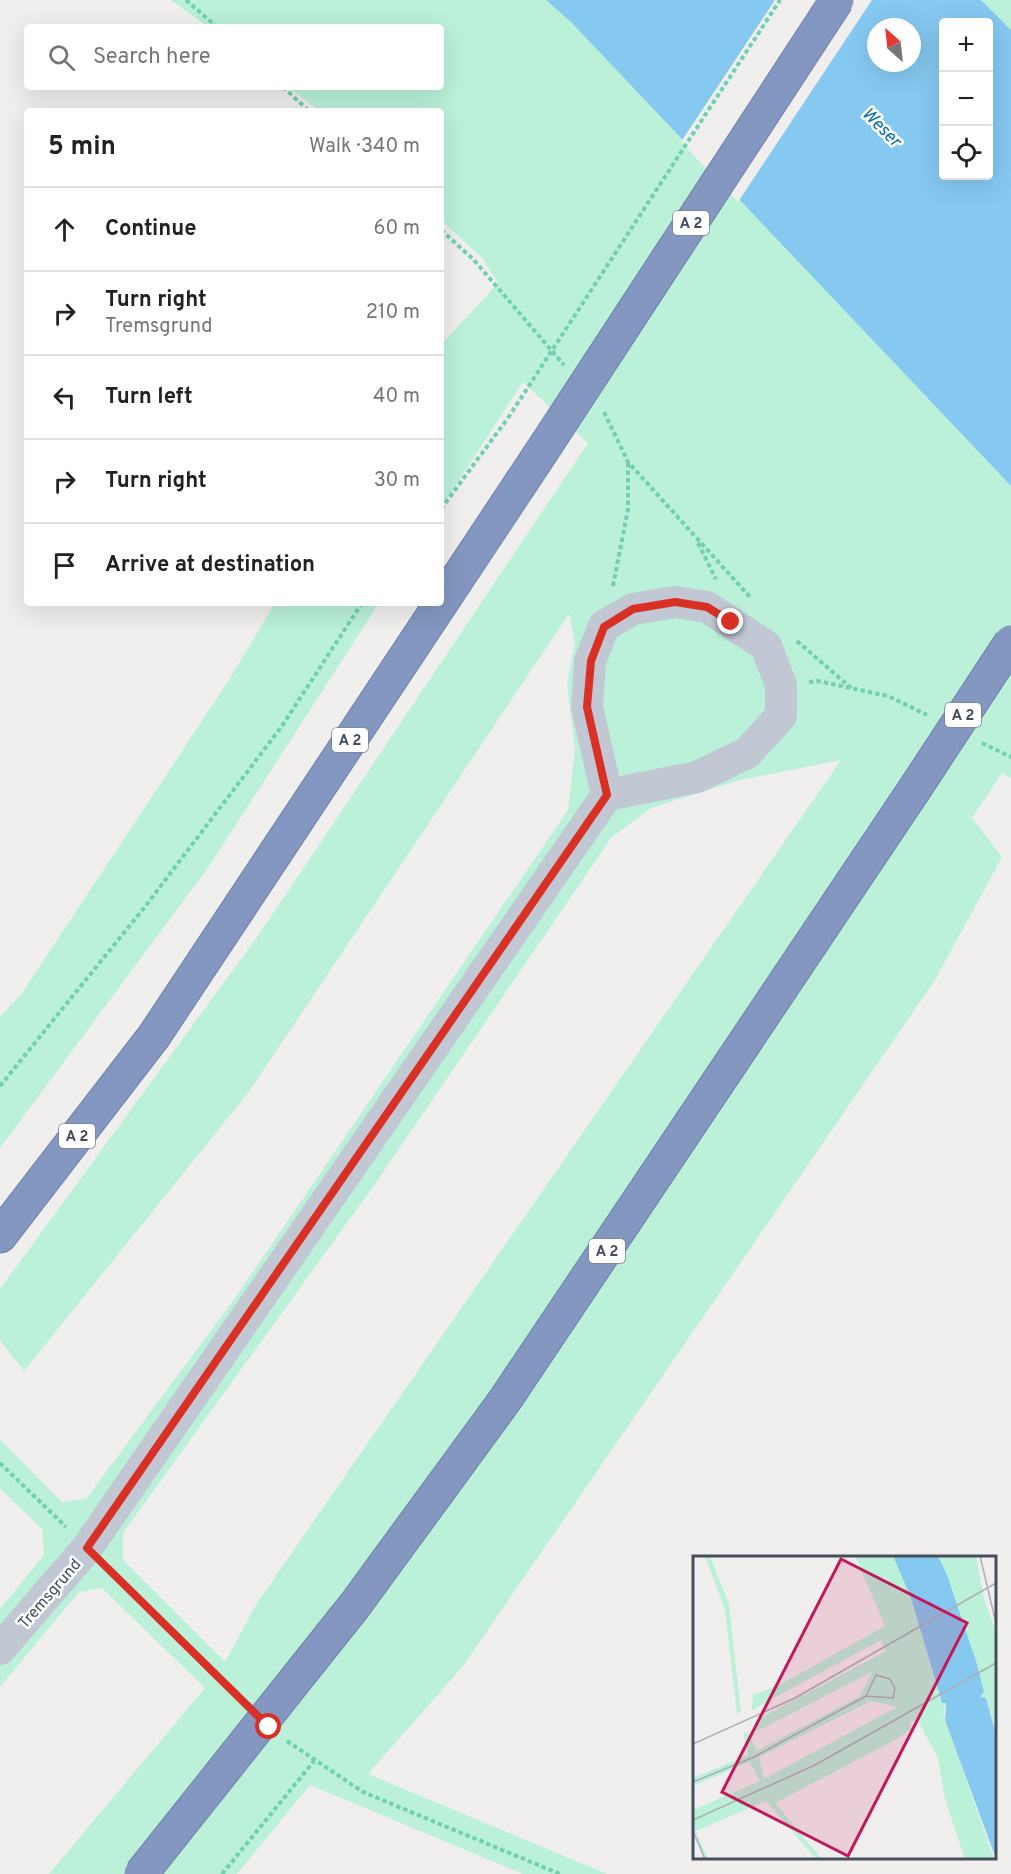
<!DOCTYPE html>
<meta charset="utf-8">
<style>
:root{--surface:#fff;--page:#f2f2f2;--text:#222;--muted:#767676;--line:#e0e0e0}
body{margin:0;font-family:Overpass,sans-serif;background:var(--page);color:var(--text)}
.controls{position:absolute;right:18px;top:18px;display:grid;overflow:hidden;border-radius:6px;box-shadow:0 6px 24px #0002}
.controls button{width:54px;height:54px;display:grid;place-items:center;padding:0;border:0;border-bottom:2px solid var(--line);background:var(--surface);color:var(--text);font:30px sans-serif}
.compass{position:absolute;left:867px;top:18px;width:54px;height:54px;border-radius:50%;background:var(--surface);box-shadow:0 6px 24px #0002;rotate:333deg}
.stop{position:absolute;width:18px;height:18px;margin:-14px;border:4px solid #d93025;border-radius:50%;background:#fff}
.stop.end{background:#d93025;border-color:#fff;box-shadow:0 2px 6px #0008}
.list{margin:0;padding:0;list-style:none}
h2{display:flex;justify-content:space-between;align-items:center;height:78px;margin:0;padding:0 24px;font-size:26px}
h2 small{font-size:20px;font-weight:400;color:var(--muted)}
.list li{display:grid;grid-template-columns:39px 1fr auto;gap:18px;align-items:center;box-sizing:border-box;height:84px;padding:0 24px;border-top:2px solid var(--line)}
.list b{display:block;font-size:22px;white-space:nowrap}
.list p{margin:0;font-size:20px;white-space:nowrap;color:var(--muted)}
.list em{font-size:20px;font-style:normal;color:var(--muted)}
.icon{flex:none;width:33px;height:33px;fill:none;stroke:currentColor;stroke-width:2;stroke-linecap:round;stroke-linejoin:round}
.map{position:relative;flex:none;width:1011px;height:1874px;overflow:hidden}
.search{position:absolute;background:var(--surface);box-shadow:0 6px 24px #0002;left:24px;top:24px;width:420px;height:66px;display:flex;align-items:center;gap:15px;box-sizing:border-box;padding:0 21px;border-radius:6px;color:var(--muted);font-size:22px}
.panel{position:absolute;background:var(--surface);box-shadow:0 6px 24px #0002;left:24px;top:108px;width:420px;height:498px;border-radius:6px}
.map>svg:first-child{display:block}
.green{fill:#baf1d8;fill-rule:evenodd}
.water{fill:#85c8f0;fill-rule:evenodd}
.pier{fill:#f1efee}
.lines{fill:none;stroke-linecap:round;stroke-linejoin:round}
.motorway-casing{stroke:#6f82ab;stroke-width:35}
.path{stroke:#71d0b1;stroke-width:4;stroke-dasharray:4.5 3;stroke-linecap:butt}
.minor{stroke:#c1c8d4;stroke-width:32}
.motorway{stroke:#8397c0;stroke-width:33}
.motorway-bridge-casing{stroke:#6f82ab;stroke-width:35;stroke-linecap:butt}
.path-bridge{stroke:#71d0b1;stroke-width:4;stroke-dasharray:4.5 3;stroke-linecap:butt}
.motorway-bridge{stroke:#8397c0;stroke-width:33}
.route{stroke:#d93025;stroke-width:8}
.labels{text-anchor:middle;stroke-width:5;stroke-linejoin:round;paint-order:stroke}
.shield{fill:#fff;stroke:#7d838e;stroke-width:1.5}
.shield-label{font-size:15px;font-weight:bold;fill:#454e5d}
.street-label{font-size:16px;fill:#454e5d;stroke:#fff}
.water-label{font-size:18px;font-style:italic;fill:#0670b0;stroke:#fff}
.inset-road{fill:none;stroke:#acafb4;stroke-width:1.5}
.view{fill:#c2185b;fill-opacity:0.15;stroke:#c2185b;stroke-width:3}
.inset-edge{fill:none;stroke:#454e5d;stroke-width:3}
</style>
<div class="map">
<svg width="1011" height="1874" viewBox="0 0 1011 1874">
<rect width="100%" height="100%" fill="#f1efee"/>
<path class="green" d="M171,0H546L571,21L1011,486V778L1002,773L972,818L1002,857L935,980L463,1666L368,1774L607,1874H523L310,1785L237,1874H49L205,1688L102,1588L79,1592L0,1687V1609L44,1555L42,1529L0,1488V1439L62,1502L86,1499L235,1298L568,810L575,749L567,685L575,641L569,614L248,1093L24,1371L0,1340V1289L260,933L588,443L523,382L441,508V345L498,283L482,258L441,220V111H320L288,87H441V27H208ZM841,760L257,1603L225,1662L123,1560V1533L375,1184L611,838L651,808L740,780Z
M981,0H1011V30Z
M275,603H379L210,865L0,1148V1017L22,993L227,683Z"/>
<path class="water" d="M546,0H981L1011,30V486L571,22ZM944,22H988V176H944ZM876,27H912V63H876Z"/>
<path class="pier" d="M775,0H872L738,202L681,142Z"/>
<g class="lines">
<g class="motorway-casing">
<path id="motorway" d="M0,1236L154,1036L546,445
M355,1605L505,1400L916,787"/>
</g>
<path class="path" d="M186,0L217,27
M283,87L309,111
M441,230L473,259L564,365
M604,412L628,462L750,597
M441,509L508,418
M698,543L716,579
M613,586L628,509V463
M797,641L851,688
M809,682L818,681L888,696L927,715
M982,743L1011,757
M0,1086L144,908L282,726L362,603
M0,1463L66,1527
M108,1568L241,1700
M287,1741L363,1792L560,1874
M222,1874L314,1761"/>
<path class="minor" d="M675,602L707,607L766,646L781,685V716L747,753L697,777L607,795L587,707L590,661L604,626L633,609Z
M0,1649L87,1548L607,795"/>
<use href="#motorway" class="motorway"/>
<g class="motorway-bridge-casing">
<path id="motorway-bridge" d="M546,445L837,0
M916,787L1011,642
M141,1874L355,1605"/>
</g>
<path class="path-bridge" d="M508,418L780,0"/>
<use href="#motorway-bridge" class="motorway-bridge"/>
</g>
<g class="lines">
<path class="route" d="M269,1727L87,1548L607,795L587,707L591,661L604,627L633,609L675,602L707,607L731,622"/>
</g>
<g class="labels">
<g class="shield">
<rect x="673" y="211" width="36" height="24" rx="4.5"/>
<rect x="945" y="703" width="36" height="24" rx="4.5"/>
<rect x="332" y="728" width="36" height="24" rx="4.5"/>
<rect x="59" y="1124" width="36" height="24" rx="4.5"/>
<rect x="589" y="1239" width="36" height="24" rx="4.5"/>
</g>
<g class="shield-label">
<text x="691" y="228">A 2</text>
<text x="963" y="720">A 2</text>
<text x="350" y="745">A 2</text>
<text x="77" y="1141">A 2</text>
<text x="607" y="1256">A 2</text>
</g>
<g class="street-label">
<text transform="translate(49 1593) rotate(-49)" y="6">Tremsgrund</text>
</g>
<g class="water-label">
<text transform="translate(882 127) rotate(45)" y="6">Weser</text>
</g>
</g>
<g transform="translate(693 1556)">
<rect width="303" height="303" fill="#f1efee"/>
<path d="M12,0H17L36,48L48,156L44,158L32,54ZM162,0H200L218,42L248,146L253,148L250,157L301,303H272L252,243L245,202L224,163L217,166L218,173L202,184L82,247L129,303H123L73,245L3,275L15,303H10L0,269V254L67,225L57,206L0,230V222L55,199L50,178L55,176L64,195L167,140L179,116L64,175L62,165L193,95L188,84L59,154L60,139L88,128L192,70ZM178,145L204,151L71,223L66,201ZM245,0H283L291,43L303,76V179L293,142L287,141L291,136L284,108Z" fill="#baf1d8" fill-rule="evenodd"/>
<path d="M200,0H245L254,19L284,108L291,136L287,141L293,142L303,179V303L252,164L253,147H249L218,42Z" fill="#85c8f0"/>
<path class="inset-road" d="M287,0L303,67M183,119L197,123L202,132L200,142L173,140ZM0,188L102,142L303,27M0,226L61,201L173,140M0,264L122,209L303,107M0,275L12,303"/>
<path class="view" d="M148,3L274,67L155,300L29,236Z"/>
<rect width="303" height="303" class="inset-edge"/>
</g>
</svg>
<div class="controls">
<button>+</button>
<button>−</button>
<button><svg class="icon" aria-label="locate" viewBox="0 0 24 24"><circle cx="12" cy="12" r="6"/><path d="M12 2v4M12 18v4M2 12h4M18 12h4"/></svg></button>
</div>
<svg class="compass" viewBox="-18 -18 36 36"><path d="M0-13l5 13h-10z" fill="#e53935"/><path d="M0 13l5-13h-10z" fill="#767676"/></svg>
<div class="stop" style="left:269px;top:1727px"></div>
<div class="stop end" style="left:731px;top:622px"></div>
<div class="search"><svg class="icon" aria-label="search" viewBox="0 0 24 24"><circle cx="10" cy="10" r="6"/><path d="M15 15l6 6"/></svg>Search here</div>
<section class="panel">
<h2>5 min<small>Walk · 340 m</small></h2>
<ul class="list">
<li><svg class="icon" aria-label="ahead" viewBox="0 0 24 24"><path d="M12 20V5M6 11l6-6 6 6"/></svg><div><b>Continue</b></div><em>60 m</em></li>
<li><svg class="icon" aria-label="right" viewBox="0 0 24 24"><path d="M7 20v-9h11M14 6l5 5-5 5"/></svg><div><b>Turn right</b><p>Tremsgrund</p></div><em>210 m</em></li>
<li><svg class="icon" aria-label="left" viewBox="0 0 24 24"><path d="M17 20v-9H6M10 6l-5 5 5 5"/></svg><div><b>Turn left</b></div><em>40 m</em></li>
<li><svg class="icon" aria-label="right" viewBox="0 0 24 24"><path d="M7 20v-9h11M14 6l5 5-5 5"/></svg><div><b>Turn right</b></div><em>30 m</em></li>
<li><svg class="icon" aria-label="arrive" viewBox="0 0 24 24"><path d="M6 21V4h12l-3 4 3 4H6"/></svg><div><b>Arrive at destination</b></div></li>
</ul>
</section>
</div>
